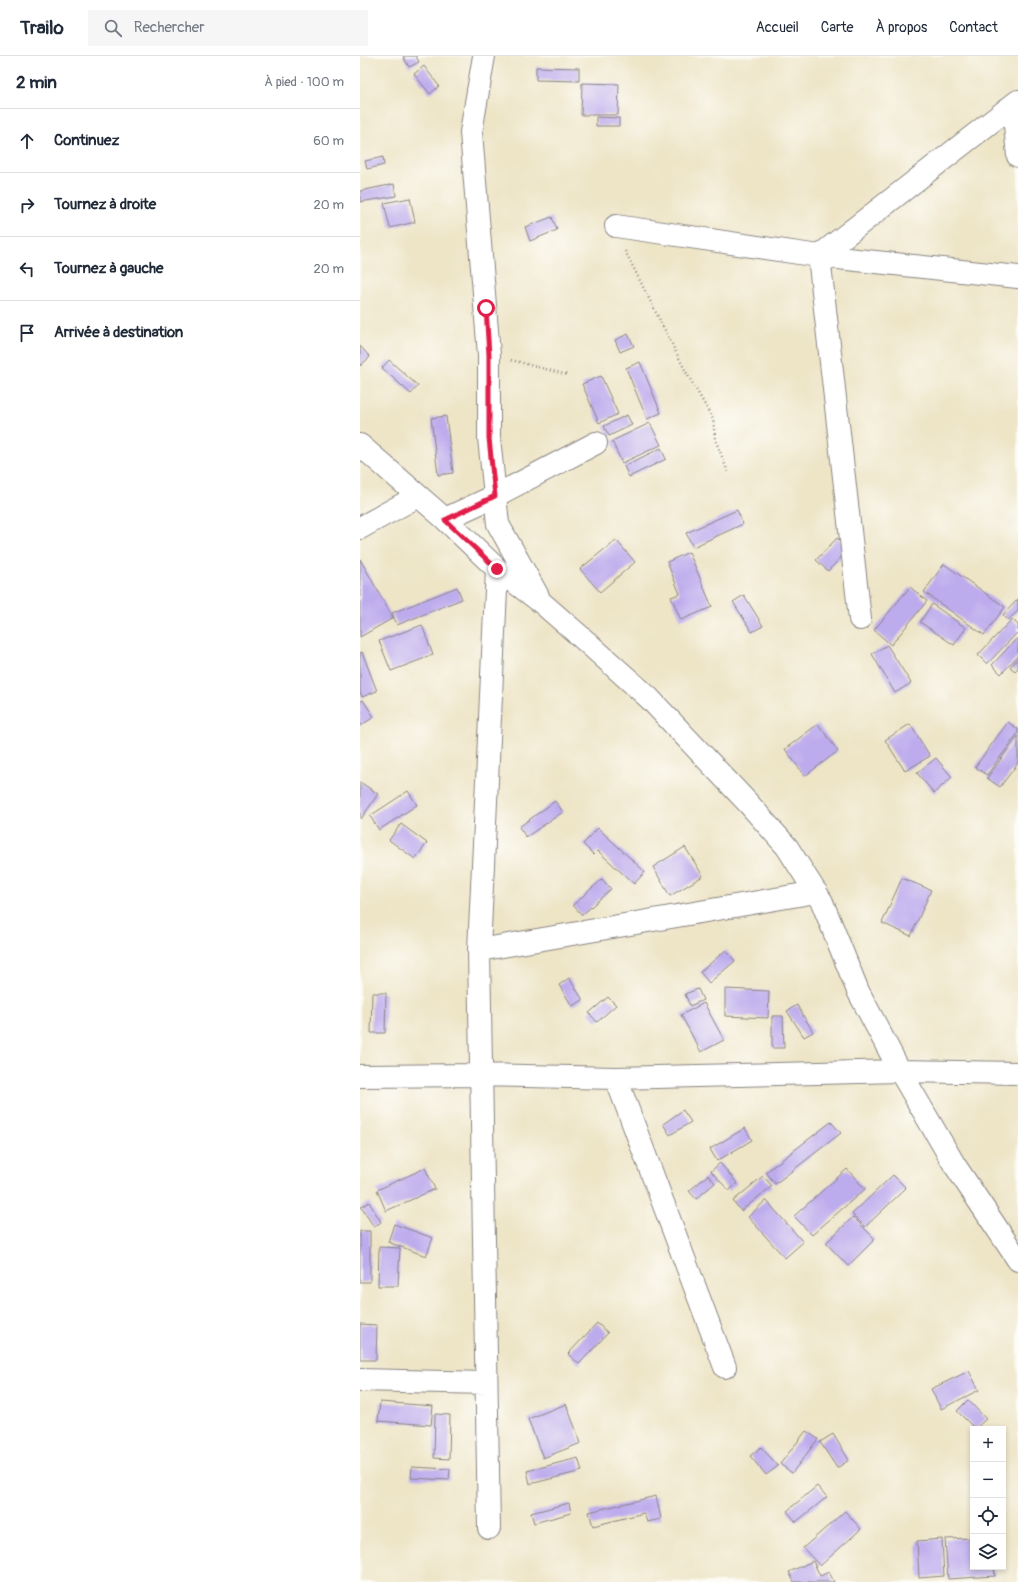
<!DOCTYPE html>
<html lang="fr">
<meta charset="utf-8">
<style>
:root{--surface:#fff;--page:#f6f6f7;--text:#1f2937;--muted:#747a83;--line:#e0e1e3}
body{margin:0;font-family:Pangolin,sans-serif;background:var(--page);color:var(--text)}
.controls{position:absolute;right:12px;bottom:12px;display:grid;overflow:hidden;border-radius:0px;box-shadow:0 2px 6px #0003}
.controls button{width:36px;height:36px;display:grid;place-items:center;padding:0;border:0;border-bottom:1px solid var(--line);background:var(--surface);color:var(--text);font:20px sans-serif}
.stop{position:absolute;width:12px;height:12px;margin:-9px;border:3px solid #e11d48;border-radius:50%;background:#fff}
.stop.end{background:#e11d48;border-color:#fff;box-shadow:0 1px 4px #0008}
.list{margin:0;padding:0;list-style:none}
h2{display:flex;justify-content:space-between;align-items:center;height:52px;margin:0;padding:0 16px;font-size:17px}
h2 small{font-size:13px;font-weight:400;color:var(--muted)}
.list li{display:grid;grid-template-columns:26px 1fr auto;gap:12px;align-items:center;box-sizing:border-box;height:64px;padding:0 16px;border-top:1px solid var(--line)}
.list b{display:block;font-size:15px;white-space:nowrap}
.list em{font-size:13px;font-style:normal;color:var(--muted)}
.icon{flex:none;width:22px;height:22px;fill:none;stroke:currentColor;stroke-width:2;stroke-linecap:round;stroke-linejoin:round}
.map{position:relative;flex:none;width:658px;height:1526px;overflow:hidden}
header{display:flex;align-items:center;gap:24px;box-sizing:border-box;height:56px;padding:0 20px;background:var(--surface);border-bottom:1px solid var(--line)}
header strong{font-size:19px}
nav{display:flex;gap:22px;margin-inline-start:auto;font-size:14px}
.search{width:280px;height:36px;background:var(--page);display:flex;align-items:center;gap:10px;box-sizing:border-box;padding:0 14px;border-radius:0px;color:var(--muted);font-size:15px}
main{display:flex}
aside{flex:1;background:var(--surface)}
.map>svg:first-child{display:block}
.building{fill:#bdaced}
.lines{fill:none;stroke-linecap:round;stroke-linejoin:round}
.minor-casing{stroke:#888481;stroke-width:24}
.path{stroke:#888481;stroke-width:2.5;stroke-dasharray:1 3;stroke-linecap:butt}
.minor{stroke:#fff;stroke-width:22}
.route{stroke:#e11d48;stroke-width:5}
</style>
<header>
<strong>Trailo</strong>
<div class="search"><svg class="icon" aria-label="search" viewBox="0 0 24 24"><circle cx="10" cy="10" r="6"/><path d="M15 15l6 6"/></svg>Rechercher</div>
<nav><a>Accueil</a><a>Carte</a><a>À propos</a><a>Contact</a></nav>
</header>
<main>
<aside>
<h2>2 min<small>À pied · 100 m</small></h2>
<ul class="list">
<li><svg class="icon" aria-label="ahead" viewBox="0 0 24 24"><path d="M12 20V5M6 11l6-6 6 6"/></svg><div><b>Continuez</b></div><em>60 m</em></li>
<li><svg class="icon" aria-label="right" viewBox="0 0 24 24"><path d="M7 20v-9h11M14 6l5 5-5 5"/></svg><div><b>Tournez à droite</b></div><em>20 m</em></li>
<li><svg class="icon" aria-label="left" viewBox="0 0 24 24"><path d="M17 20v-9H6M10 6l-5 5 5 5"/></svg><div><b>Tournez à gauche</b></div><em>20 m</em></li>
<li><svg class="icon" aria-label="arrive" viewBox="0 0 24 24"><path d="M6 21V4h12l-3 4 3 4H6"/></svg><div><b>Arrivée à destination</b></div></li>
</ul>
</aside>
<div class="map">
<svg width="658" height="1526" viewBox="0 0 658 1526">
<rect width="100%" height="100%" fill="#fdfcf7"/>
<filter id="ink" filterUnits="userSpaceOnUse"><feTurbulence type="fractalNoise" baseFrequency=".025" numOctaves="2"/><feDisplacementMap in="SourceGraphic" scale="8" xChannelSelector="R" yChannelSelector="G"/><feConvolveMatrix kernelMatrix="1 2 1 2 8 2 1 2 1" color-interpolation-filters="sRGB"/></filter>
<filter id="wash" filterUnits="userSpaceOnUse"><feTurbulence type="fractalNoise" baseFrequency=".012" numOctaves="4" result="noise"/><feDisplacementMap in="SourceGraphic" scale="16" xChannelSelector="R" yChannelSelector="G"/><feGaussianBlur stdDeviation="0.9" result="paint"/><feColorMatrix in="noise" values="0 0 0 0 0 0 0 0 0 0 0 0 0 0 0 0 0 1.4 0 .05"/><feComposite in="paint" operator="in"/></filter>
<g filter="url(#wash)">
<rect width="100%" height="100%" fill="#eee5c7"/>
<g id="blocks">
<path class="building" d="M43,0H56L59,6L49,11Z
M64,10L79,30L70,38L54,18Z
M176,11L219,12V25L176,24Z
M222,27L259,28L258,59H221Z
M236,61L259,62V70H236Z
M23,101L24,109L7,113L5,105Z
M34,128L36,140L0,146V135Z
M50,142L55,166L30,172L24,147Z
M192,161L197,174L170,185L165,171Z
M268,278L274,290L260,296L255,284Z
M0,290L10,301L0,310Z
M29,304L58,330L51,338L22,312Z
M280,306L301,357L287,363L266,312Z
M241,320L258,358L239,367L222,328Z
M267,359L272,369L249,380L244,370Z
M86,360L93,417L78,419L71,362Z
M290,367L301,389L262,407L252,385Z
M301,392L306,403L269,421L264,410Z
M377,454L383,468L333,491L326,477Z
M477,482L489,493L468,515L456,504Z
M256,484L275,506L240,536L220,513Z
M329,496L352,551L321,564L311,541L320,538L307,506Z
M0,503L33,562L0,581Z
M584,508L645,551L624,579L564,536Z
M97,531L102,543L37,569L32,557Z
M550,531L567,545L531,589L514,574Z
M384,539L403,570L392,576L373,546Z
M658,543V555L648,564L643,559Z
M572,548L606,572L594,589L560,566Z
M652,563L658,569V576L627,608L618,599Z
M62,569L73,599L31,615L19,585Z
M658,581V600L641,618L632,609Z
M527,589L551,627L535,637L512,598Z
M2,596L17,635L2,641L0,636V597Z
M658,603V612L655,615L650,611Z
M3,644L14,661L0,670V646Z
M648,666L658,673V677L627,719L615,711Z
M458,668L478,695L445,720L425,693Z
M550,668L570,700L545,715L525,684Z
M658,680V707L640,731L627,722Z
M576,702L592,721L574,737L557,717Z
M0,726L18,738L1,763L0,762Z
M48,735L57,749L19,774L10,760Z
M195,745L203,756L166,781L159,771Z
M41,768L67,787L55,803L29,784Z
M238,772L285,816L274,828L238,795L234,799L223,788Z
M325,791L343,820L310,840L293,811Z
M542,822L571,834L551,880L522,867Z
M242,823L251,833L222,859L213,849Z
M366,894L375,905L349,927L340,916Z
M209,922L223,944L212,950L199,929Z
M338,933L343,944L330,950L325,938Z
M365,933L409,935L408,962L365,960Z
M12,937H26L25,977H11Z
M248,941L256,949L237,966L229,957Z
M344,947L364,984L341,996L321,959Z
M437,949L453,976L444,981L427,955Z
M412,960H423L424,992H412Z
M323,1054L331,1066L310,1079L303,1068Z
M471,1066L481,1077L415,1128L406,1116Z
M385,1072L392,1084L357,1105L350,1093Z
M360,1107L377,1127L369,1135L351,1115Z
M65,1112L75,1133L26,1155L17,1134Z
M487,1113L505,1133L452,1179L434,1160Z
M348,1119L355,1127L336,1143L329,1135Z
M533,1119L546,1132L505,1171L492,1158Z
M403,1120L412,1130L381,1155L373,1145Z
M406,1144L443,1186L425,1202L388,1161Z
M9,1146L21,1166L14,1171L1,1151Z
M493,1161L515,1183L488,1210L466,1187Z
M34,1168L73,1182L66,1200L28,1186Z
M0,1175H10V1226H0Z
M19,1191L40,1192L38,1230H18Z
M237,1267L248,1277L219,1308L208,1298Z
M0,1268L17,1269L16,1304H0Z
M609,1315L619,1334L581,1353L571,1333Z
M608,1344L626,1363L615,1373L597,1355Z
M20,1346L73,1350L71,1369L18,1365Z
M206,1348L221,1387L183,1402L168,1363Z
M75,1358L90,1359L89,1403L74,1402Z
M446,1375L458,1383L432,1417L420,1408Z
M473,1378L489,1404L477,1412L460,1386Z
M401,1391L418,1410L406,1419L390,1400Z
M218,1402L222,1415L170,1428L167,1415Z
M52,1411L90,1413L89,1424L51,1422Z
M457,1430L467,1441L436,1466L427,1455Z
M296,1440L301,1463L287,1466L284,1457L233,1470L229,1456Z
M209,1447L211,1457L174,1467L171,1457Z
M485,1455L501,1473L460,1510L443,1492Z
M613,1482V1511H634L635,1520L588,1523L585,1483Z
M582,1483L584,1520L559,1522L557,1485Z
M453,1505L460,1520L469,1516L474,1526H434L429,1516Z"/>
</g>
</g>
<g filter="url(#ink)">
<use href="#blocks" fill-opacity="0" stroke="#888481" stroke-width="1"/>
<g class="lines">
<g class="minor-casing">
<path id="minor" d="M124,0L111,76L129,299V382L138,468L178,540
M653,49L658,100
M256,170L459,200L658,221
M0,389L85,463L137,513L182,547L229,588L289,642L388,747L427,791L462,846L498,935L540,1015L594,1108L658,1204
M85,463L135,440L236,387
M0,472L58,440
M500,563L459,200L658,45
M119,894L456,836
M0,1020L120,1019L256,1022L540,1015L658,1017
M256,1022L365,1311
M0,1324L126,1327
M129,1472L119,894L137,513"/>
</g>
<path class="path" d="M265,195L326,316L353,363L355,383L368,416
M151,304L208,319"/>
<use href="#minor" class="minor"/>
</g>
</g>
<g class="lines" filter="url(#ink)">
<path class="route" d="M126,252L129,299V382L135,440L85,464L137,513"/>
</g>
</svg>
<div class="controls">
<button>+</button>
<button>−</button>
<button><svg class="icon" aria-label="locate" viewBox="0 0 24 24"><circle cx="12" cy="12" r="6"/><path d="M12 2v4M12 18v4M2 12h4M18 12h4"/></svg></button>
<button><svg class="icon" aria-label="layers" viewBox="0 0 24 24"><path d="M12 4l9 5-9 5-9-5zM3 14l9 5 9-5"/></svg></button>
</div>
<div class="stop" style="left:126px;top:252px"></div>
<div class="stop end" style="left:137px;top:513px"></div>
</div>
</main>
